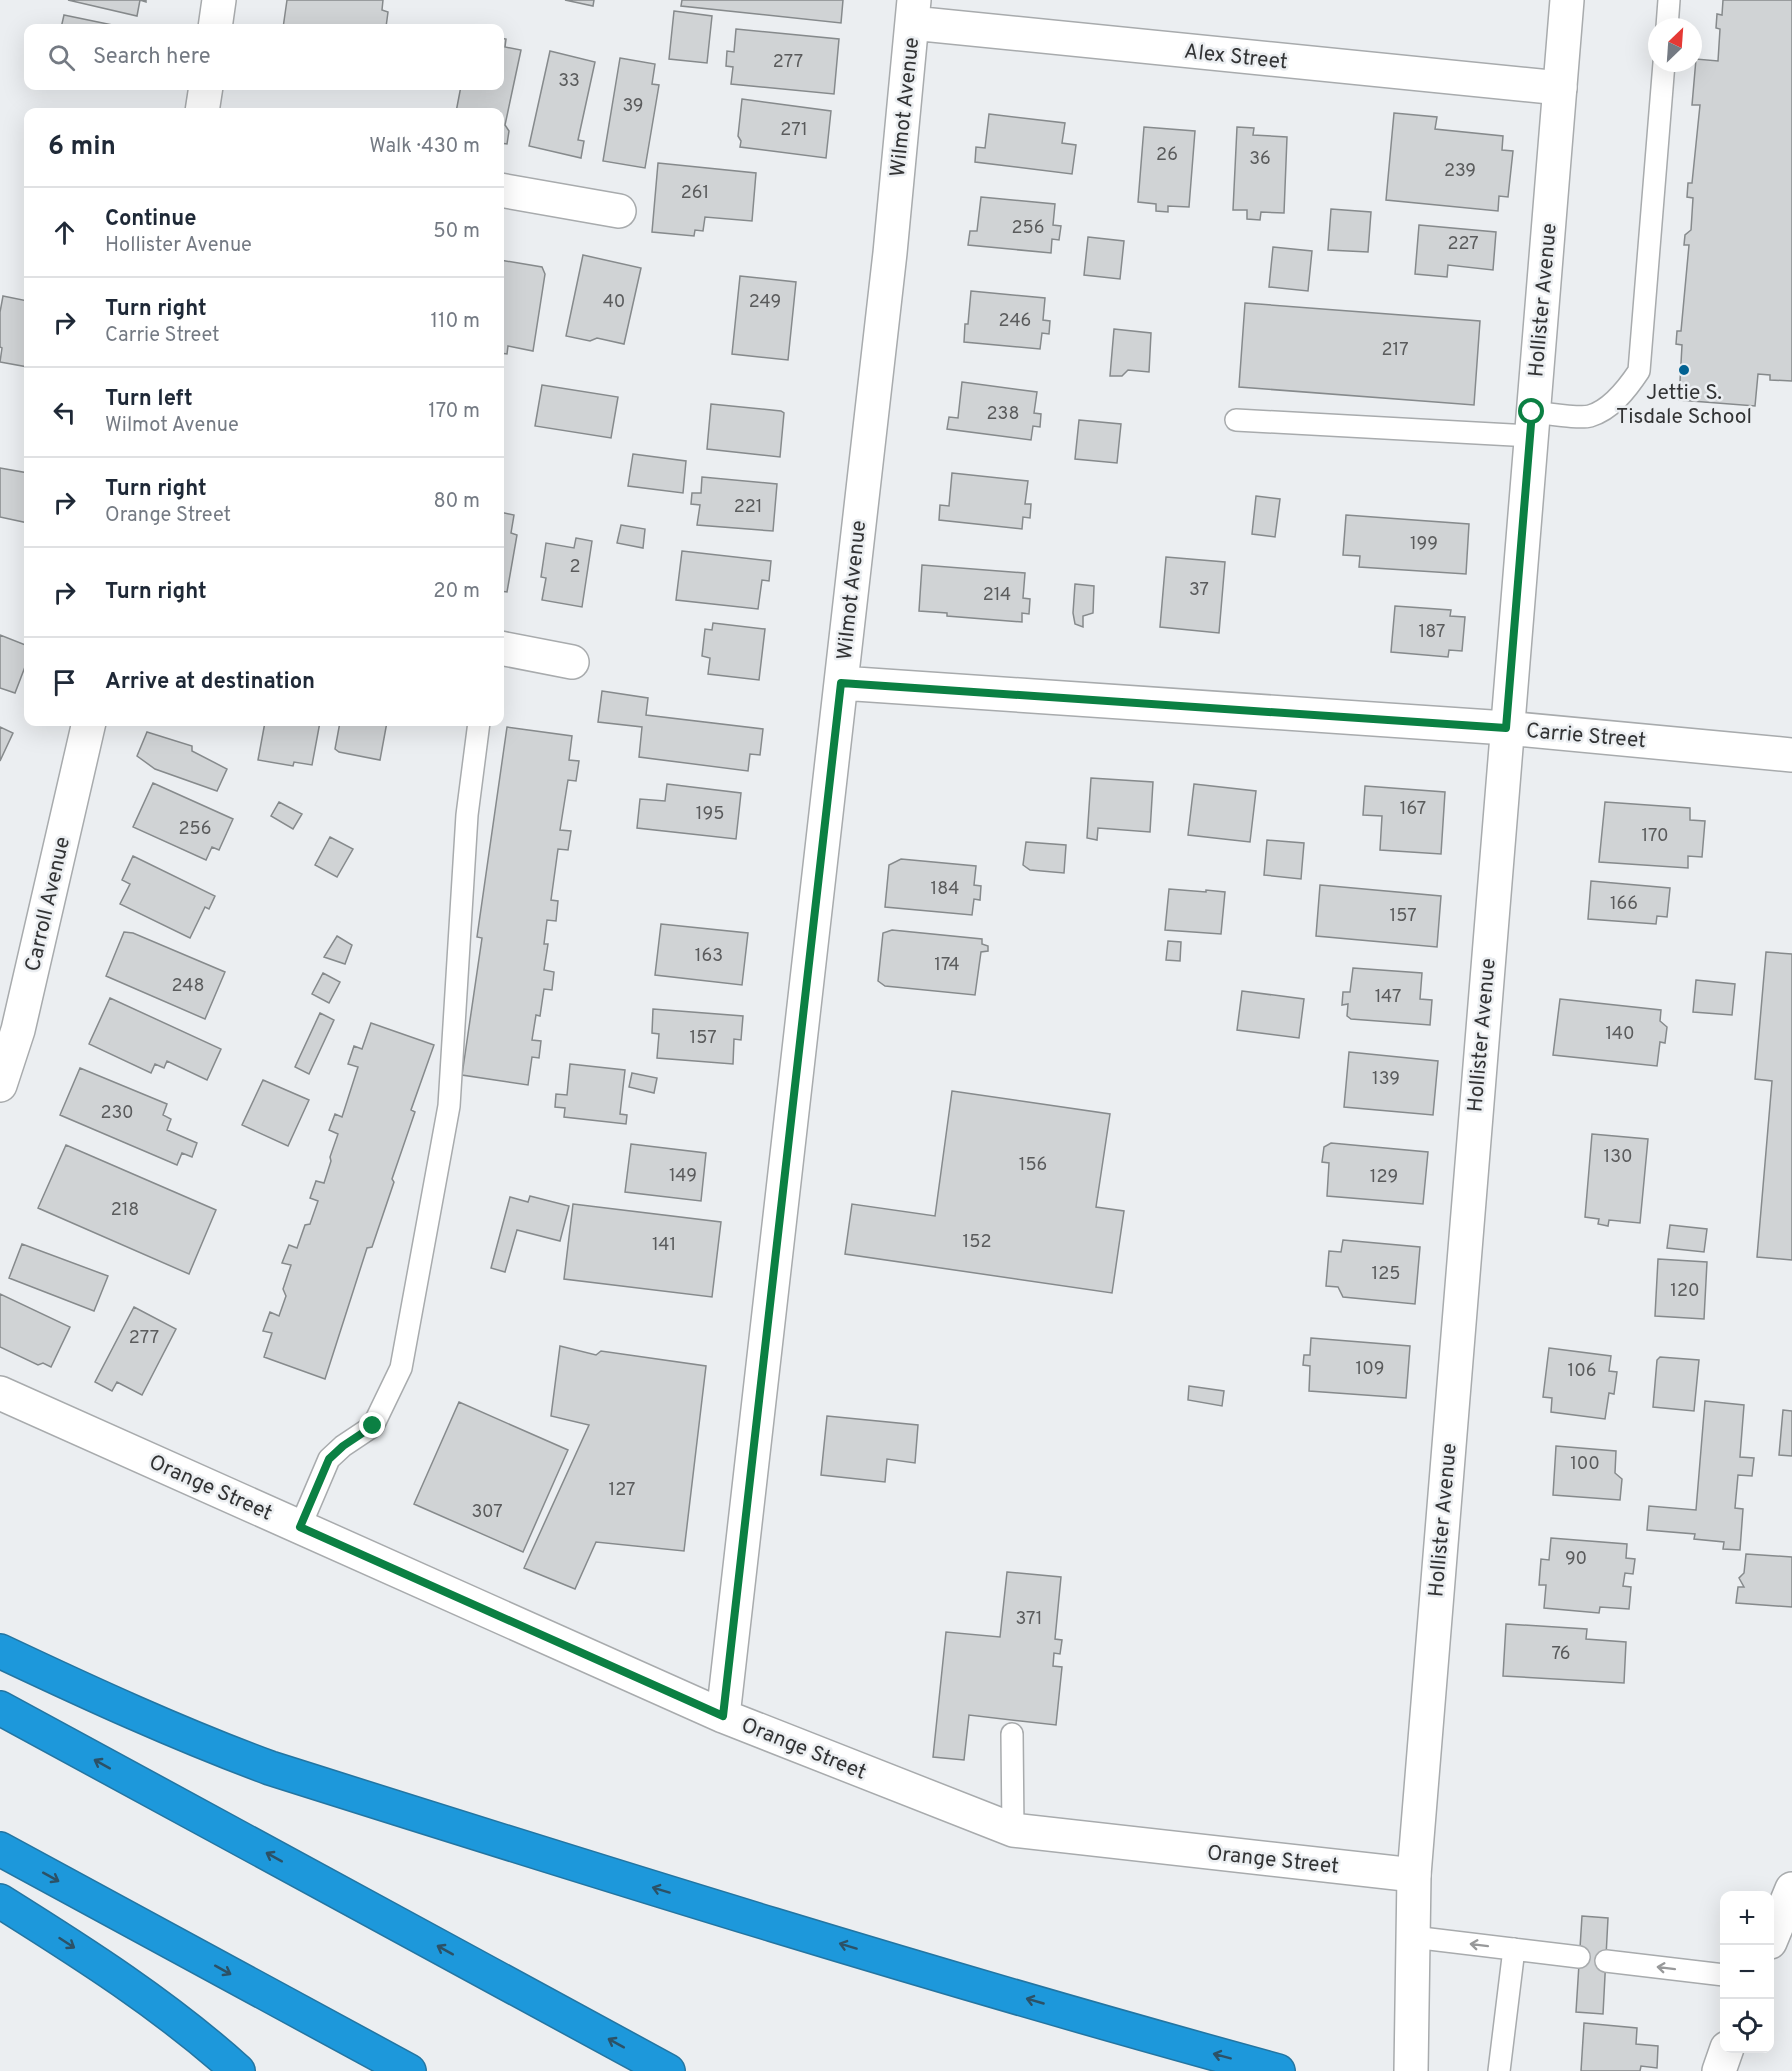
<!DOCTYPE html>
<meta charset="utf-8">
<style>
:root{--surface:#fff;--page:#f2f2f3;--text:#1f2937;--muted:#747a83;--line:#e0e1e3}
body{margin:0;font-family:Overpass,sans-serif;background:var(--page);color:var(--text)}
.controls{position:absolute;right:18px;bottom:18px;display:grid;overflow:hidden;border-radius:12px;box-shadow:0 6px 24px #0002}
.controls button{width:54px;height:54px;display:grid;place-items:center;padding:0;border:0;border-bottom:2px solid var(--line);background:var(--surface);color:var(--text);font:30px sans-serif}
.compass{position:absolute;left:1648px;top:18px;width:54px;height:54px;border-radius:50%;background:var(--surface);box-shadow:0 6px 24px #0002;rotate:25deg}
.stop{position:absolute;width:18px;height:18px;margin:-14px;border:4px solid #0b8043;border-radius:50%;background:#fff}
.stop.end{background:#0b8043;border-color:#fff;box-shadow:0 2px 6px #0008}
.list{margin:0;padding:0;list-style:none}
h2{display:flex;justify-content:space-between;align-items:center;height:78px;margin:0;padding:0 24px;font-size:26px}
h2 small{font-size:20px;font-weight:400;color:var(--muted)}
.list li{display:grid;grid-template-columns:39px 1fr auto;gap:18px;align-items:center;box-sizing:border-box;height:90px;padding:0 24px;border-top:2px solid var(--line)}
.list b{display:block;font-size:22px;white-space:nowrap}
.list p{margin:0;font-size:20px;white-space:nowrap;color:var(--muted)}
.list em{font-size:20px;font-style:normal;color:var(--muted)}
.icon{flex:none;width:33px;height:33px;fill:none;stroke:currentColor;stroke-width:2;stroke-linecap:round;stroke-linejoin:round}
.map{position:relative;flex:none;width:1792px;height:2071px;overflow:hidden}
.search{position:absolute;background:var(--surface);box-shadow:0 6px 24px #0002;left:24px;top:24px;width:480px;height:66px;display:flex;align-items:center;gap:15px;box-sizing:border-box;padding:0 21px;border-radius:12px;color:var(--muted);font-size:22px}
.panel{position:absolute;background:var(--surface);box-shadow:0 6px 24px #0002;left:24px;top:108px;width:480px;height:618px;border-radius:12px}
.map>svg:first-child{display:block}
.building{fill:#d0d3d5;stroke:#868a8c;stroke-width:1.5}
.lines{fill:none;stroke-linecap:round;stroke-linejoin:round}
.service-casing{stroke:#a8abad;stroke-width:24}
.minor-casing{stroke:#a8abad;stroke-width:36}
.secondary-casing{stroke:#a8abad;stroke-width:36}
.motorway-casing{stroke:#2475a1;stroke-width:36}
.service{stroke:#fff;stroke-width:21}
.minor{stroke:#fff;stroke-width:33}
.secondary{stroke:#fff;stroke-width:33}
.motorway{stroke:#1d98db;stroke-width:33}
.oneway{stroke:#2c5166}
.oneway2{stroke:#98999a}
.route{stroke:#0b8043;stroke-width:8}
.poi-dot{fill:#026292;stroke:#ebeef1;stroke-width:2}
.labels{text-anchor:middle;stroke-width:5;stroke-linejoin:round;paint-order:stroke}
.number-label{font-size:18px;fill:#5a5b5c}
.street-label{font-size:21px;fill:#323334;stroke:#ebeef1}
.poi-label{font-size:21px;fill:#323334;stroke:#ebeef1}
</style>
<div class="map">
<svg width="1792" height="2071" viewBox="0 0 1792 2071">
<rect width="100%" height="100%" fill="#ebeef1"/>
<path class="building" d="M68,0H146V2L140,0L137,16Z
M287,0H383L382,10L388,12L386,27L378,28H283Z
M565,0H594L593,6Z
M682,0H843L841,23L681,6Z
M1723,0H1792V381L1770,380V375L1758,374L1755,406L1679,400L1682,345L1676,344L1677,331H1681L1689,245H1684L1685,235L1691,230L1693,198L1687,197L1688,183H1692L1700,105H1692L1696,59L1718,61L1720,29L1716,28L1717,14L1722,15Z
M674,11L712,16L707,63L669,59Z
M64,15L127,28H61Z
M736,29L839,39L834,94L731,84L733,67L726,66L727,51L734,52Z
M500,38L506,39L505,47L521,50L505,125L509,131L507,144L500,143V112H456L461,86H500Z
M550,51L595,62L578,140L584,141L581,158L529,146Z
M620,58L655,64L652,84L659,85L645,168L603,161Z
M742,99L831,111L826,158L740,147L741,141L738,136Z
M1394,113L1437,117L1435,129L1503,136L1502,150L1513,151L1508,197L1499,196L1498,211L1386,200Z
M989,114L1065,123L1062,143L1076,145L1072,174L975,162L976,147L985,148Z
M1144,127L1195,131L1189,207L1168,206V212L1156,211V204L1138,202Z
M1237,127L1254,128L1253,135L1287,137L1284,213L1261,212L1260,220L1247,219V210H1233Z
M658,163L756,173L752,221L705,217L703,231L695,230L694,236L652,232Z
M981,197L1055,204L1053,225L1061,226L1059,240L1052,239L1051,253L968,245L970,231H977Z
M1331,209L1371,212L1368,252L1328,250Z
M1419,225L1496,232L1493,270L1448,265L1447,277L1415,274Z
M1088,237L1124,241L1120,279L1084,275Z
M1273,247L1312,251L1308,291L1269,287Z
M583,255L641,268L624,344L597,338L590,341L566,336Z
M500,260L542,267L545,274L533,351L508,346L507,354L500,353Z
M740,276L796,282L788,360L732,354Z
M971,291L1045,298L1043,320L1050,321L1049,334L1042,333L1040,349L964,342L965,324H968Z
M3,296L28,301V367L0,362L2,348L0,347V312Z
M1245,303L1480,321L1474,405L1239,387Z
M1114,329L1151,333L1149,372L1128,370L1122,376H1110Z
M962,382L1037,392L1034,413L1041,414L1040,427L1033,426L1031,440L947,429L949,417L958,418Z
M542,385L618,397L611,438L535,426Z
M711,404L781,411L784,413L780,457L707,449Z
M1079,420L1121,424L1117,463L1075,459Z
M633,454L686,461L683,493L628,486Z
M0,468L28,473V523L0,517Z
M952,473L1028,481L1025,504H1031L1030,518L1023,517L1022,529L939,520L940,505L949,506Z
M702,477L777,484L773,531L697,525L700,505L691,504L692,493H701Z
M1256,496L1280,499L1275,537L1252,534Z
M500,512L514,515L511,533L517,535L507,592L500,591Z
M1346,515L1469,524L1466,574L1359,567L1360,556L1343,555Z
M621,525L645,529L643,548L617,543Z
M576,538L592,541L582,607L542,600L546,578L541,577L546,543L574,548Z
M682,551L771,561L769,581L762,580L758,609L676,600Z
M1166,557L1225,562L1219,633L1160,627Z
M922,565L1025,573L1023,598L1030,599L1029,614L1022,613V622L947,616V613L919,611Z
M1075,584L1094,586L1093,613L1083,616V627L1075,624L1073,613Z
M1395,606L1451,610L1450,616L1465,617L1462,651L1449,650L1448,657L1391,652Z
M713,623L765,629L759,680L708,674L710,658L702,656L705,629L712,630Z
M0,635L28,646V659L15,693L0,688Z
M602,691L648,698L646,715L763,729L760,755L750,754L748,771L639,757L642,727L598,722Z
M265,722H320L312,765L294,762L293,766L258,760Z
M340,722H387L380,760L339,752L335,749Z
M0,727L13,733L0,761Z
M507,727L572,736L569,760L579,761L576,781L568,780L560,830L571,831L568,850L558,849L551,900L558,901L556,921L547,920L544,944H548L544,970L554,972L552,990L544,989L540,1016L536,1015L532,1040L541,1041L539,1058L532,1057L528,1085L462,1075L482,938L477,937Z
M147,732L192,746V751L227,769L217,791L155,769L137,756Z
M1091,778L1153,782L1150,832L1098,828L1097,840L1087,838Z
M153,783L233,819L219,850L212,847L206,860L133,827Z
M667,784L741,793L736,839L637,828L640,799L665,801Z
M1194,784L1256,791L1250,842L1188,835Z
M1365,786L1445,792L1441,854L1380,850L1382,816L1363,815Z
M279,802L302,814L293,829L271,816Z
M1605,802L1690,808V820L1705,821L1702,857L1688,856V868L1599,862Z
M330,837L353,849L337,877L315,865Z
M1267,840L1304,843L1301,879L1264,875Z
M1026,842L1066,845L1064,873L1030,870L1023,865Z
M133,856L215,896L209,909L205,907L190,938L120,904L130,884L122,880Z
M901,859L976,866L974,885L981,886L980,900L974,899L972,915L885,907L889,865Z
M1591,881L1670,888L1667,917L1657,916L1656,924L1588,919Z
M1320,885L1441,896L1437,947L1316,936Z
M1169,889L1206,892V890L1225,892L1221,934L1165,930Z
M661,924L748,933L742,985L655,975Z
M892,930L982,939V944L988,946V951L981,952L975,995L885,986L878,981L883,933Z
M124,932L133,933L225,972L205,1019L106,976Z
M337,936L352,945L345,964L324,957Z
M1168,941L1181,942L1180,961L1166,960Z
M1766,952L1792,954V1260L1757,1257L1772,1081L1755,1079Z
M1353,968L1422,973L1420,999L1432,1000L1430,1025L1351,1019L1347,1016L1348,1004L1342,1005L1343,992H1350Z
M323,973L340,982L329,1003L312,994Z
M1696,980L1735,984L1732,1015L1693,1012Z
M1242,991L1304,999L1299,1038L1237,1030Z
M110,998L221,1049L207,1080L167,1061L164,1068L155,1064L151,1073L89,1044Z
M1560,999L1661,1010L1660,1021L1667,1027L1665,1043L1660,1042L1657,1066L1553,1055Z
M653,1009L743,1016L741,1040L734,1039L733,1064L657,1058L659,1034L652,1033Z
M320,1013L334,1020L309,1074L295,1067Z
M371,1023L434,1045L411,1110L415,1112L392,1179L394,1182L372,1247L367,1248L325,1379L264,1357L272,1333L263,1331L270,1312L279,1316L286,1296L283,1289L291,1265L282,1263L289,1245L297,1248L305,1225L310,1224L318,1201L310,1198L316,1181L324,1183L331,1161L330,1157L338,1134L329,1130L335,1114L342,1117L358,1067L348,1064L354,1046L362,1049Z
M1349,1052L1438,1061L1433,1115L1344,1107Z
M570,1064L625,1070L620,1114L627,1115L626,1124L564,1117L565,1108L555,1107L556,1094L567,1095Z
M80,1068L167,1104L163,1115L171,1119L167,1130L197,1143L192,1157L182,1153L177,1165L60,1115Z
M632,1073L657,1078L654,1093L629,1087Z
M263,1080L309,1100L288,1146L242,1125Z
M952,1091L1110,1114L1096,1207L1124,1211L1112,1293L845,1254L852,1204L935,1216Z
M1592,1134L1648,1139L1640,1223L1609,1220L1608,1226L1598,1224L1599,1219L1585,1217Z
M1331,1143L1428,1152L1423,1204L1327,1196L1329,1163L1322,1162L1324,1147Z
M631,1144L706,1153L701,1201L625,1192Z
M66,1145L216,1210L189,1274L38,1208Z
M530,1196L569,1206L560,1241L517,1230L505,1272L491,1268L510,1197L528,1202Z
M573,1204L721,1222L712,1297L564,1279Z
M1670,1225L1707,1229L1704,1252L1667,1248Z
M1343,1240L1420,1247L1415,1304L1343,1297L1338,1287L1326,1286L1329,1251L1341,1252Z
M22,1244L108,1276L94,1311L9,1278Z
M1658,1259L1707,1262L1704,1319L1655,1316Z
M0,1294L70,1327L51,1367L43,1363L38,1365L0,1347Z
M134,1307L176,1329L142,1395L117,1382L112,1391L95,1382Z
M1311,1338L1410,1346L1406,1398L1309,1391L1310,1366L1303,1365L1304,1355H1310Z
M560,1346L596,1355L601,1351L706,1366L684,1551L596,1542L575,1589L524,1568L589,1425L551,1416Z
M1549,1348L1611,1356L1609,1371L1617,1372L1614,1394L1609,1393L1605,1419L1551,1412L1552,1398L1543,1397Z
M1660,1357L1699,1360L1694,1411L1653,1407L1657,1360Z
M1189,1386L1224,1391L1222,1406L1188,1400Z
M1705,1401L1744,1405L1740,1457L1754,1458L1752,1476L1738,1475L1735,1508L1743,1509L1740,1550L1723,1549L1724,1542L1694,1539L1695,1534L1647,1530L1649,1506L1696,1510Z
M459,1402L568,1450L523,1552L414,1504Z
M1783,1410L1792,1411V1456L1779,1455Z
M827,1416L918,1425L915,1463L887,1459L885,1482L821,1475Z
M1556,1446L1616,1451L1615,1473L1622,1479L1620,1500L1553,1495Z
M1551,1538L1627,1544L1626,1558L1635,1559L1633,1574L1625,1573L1623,1586L1631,1587L1629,1609L1600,1607L1599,1613L1544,1608L1546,1585H1539L1541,1559L1549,1560Z
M1746,1554L1792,1557V1607L1736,1603L1738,1587H1744L1739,1578L1744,1573Z
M1007,1572L1061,1577L1055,1639L1062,1640L1060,1654L1054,1653L1053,1666L1062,1667L1056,1725L969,1715L964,1760L933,1757L946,1632L1000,1637Z
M1506,1624L1587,1629L1586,1639L1626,1642L1624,1683L1503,1676Z
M1582,1916L1608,1918L1603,2014L1576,2012Z
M1584,2023L1637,2028L1636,2044L1658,2046L1657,2068L1641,2066L1640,2071H1581Z"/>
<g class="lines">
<g class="service-casing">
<path id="service" d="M1667,27L1669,0
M1532,412C1546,413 1579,419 1590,416C1611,410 1627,389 1639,371L1664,63
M1236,420L1531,436
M300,1527L329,1459L343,1446L373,1426L401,1368L449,1106L467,815L479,722
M1012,1734L1013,1830
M1413,1937L1579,1957
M1606,1961L1724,1975
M1499,2071L1514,1949"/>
</g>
<g class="minor-casing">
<path id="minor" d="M912,23L1560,88
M215,28L219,0
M202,112L206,86
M500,190L619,211
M500,648L572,662
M841,683L1506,728L1792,755
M0,1085L18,1030L89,722
M0,1393L723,1716L1013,1830L1414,1875
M723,1716L890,253L914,0
M1770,1942L1792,1889
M1719,2071L1727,2048"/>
</g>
<g class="secondary-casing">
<path id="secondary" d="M1411,2071L1414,1875L1567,0"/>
</g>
<g class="motorway-casing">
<path id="motorway" d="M0,1651C89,1693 178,1734 270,1768C605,1874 940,1979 1278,2071
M0,1708L668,2071
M0,1849L409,2071
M0,1901C83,1953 165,2005 238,2071"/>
</g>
<use href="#service" class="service"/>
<use href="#minor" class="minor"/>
<use href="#secondary" class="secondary"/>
<use href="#motorway" class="motorway"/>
</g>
<defs><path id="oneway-shaft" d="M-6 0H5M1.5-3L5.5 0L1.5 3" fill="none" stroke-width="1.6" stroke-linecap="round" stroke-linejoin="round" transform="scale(1.5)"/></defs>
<g class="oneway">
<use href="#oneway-shaft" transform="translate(102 1764) rotate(-151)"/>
<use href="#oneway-shaft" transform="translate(274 1857) rotate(-151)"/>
<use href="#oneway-shaft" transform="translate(51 1877) rotate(29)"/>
<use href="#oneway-shaft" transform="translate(661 1890) rotate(-163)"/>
<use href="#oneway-shaft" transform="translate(67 1943) rotate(33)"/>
<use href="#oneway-shaft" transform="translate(848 1946) rotate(-163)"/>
<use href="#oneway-shaft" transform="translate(445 1950) rotate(-151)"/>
<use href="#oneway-shaft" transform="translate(223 1970) rotate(29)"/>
<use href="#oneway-shaft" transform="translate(1035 2001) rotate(-164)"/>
<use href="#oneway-shaft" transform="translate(616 2043) rotate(-151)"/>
<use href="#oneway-shaft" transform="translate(1222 2056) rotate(-165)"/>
</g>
<g class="oneway2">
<use href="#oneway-shaft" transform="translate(1479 1945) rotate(-173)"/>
<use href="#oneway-shaft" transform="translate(1666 1968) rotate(-173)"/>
</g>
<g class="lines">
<path class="route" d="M373,1426L343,1446L329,1459L300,1527L723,1716L841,683L1506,728L1532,412"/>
</g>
<circle class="poi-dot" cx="1684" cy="370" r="6"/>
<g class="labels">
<g class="number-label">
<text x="788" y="67">277</text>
<text x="569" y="86">33</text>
<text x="633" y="111">39</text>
<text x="794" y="135">271</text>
<text x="1167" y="160">26</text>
<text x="1260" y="164">36</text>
<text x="1460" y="176">239</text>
<text x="695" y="198">261</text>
<text x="1028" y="233">256</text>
<text x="1463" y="249">227</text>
<text x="614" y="307">40</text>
<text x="765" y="307">249</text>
<text x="1015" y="326">246</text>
<text x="1395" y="355">217</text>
<text x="1003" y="419">238</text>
<text x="748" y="512">221</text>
<text x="1424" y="549">199</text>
<text x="575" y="572">2</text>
<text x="1199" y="595">37</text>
<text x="997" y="600">214</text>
<text x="1432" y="637">187</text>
<text x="1413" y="814">167</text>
<text x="710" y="819">195</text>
<text x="195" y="834">256</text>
<text x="1655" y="841">170</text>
<text x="945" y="894">184</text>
<text x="1624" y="909">166</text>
<text x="1403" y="921">157</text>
<text x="709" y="961">163</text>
<text x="947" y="970">174</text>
<text x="188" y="991">248</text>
<text x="1388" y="1002">147</text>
<text x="1620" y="1039">140</text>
<text x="703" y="1043">157</text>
<text x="1386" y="1084">139</text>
<text x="117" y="1118">230</text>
<text x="1618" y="1162">130</text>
<text x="1033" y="1170">156</text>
<text x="683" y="1181">149</text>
<text x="1384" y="1182">129</text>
<text x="125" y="1215">218</text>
<text x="977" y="1247">152</text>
<text x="664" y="1250">141</text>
<text x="1386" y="1279">125</text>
<text x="1685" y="1296">120</text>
<text x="144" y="1343">277</text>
<text x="1370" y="1374">109</text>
<text x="1582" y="1376">106</text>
<text x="1585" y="1469">100</text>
<text x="622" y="1495">127</text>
<text x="487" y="1517">307</text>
<text x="1576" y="1564">90</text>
<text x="1029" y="1624">371</text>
<text x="1561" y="1659">76</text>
</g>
<g class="street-label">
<text transform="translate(1236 56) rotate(6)" y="7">Alex Street</text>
<text transform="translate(904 107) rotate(-84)" y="7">Wilmot Avenue</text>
<text transform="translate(1542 300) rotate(-85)" y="7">Hollister Avenue</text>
<text transform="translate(851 590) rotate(-84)" y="7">Wilmot Avenue</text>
<text transform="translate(1586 735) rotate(5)" y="7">Carrie Street</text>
<text transform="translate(47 904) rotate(-77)" y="7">Carroll Avenue</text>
<text transform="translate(1481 1035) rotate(-85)" y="7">Hollister Avenue</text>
<text transform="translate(211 1487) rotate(24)" y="7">Orange Street</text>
<text transform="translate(1442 1520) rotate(-85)" y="7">Hollister Avenue</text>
<text transform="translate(804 1748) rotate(22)" y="7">Orange Street</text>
<text transform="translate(1273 1859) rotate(6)" y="7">Orange Street</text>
</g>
<g class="poi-label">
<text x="1684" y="399">Jettie S.<tspan x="1684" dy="24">Tisdale School</tspan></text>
</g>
</g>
</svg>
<div class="controls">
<button>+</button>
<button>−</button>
<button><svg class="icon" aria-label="locate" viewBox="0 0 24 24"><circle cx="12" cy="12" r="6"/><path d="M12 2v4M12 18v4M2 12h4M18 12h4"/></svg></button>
</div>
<svg class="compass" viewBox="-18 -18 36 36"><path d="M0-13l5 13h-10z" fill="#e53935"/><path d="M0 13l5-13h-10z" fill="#747a83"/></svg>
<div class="stop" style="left:1532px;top:412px"></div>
<div class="stop end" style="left:373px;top:1426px"></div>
<div class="search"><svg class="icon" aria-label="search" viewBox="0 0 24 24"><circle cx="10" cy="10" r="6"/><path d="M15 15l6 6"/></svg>Search here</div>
<section class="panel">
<h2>6 min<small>Walk · 430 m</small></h2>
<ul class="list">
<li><svg class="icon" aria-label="ahead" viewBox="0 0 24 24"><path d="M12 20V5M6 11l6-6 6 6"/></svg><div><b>Continue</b><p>Hollister Avenue</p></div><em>50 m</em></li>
<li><svg class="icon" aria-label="right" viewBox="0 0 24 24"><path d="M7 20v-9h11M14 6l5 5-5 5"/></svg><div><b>Turn right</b><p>Carrie Street</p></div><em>110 m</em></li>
<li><svg class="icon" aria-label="left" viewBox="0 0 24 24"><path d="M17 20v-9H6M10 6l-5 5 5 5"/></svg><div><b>Turn left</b><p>Wilmot Avenue</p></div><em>170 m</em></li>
<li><svg class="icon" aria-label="right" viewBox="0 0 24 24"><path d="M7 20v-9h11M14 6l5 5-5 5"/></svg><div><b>Turn right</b><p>Orange Street</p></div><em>80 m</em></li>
<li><svg class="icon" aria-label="right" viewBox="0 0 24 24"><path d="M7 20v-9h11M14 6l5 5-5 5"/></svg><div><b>Turn right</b></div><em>20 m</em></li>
<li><svg class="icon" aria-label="arrive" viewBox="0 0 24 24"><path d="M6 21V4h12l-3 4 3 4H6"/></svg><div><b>Arrive at destination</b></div></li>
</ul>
</section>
</div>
